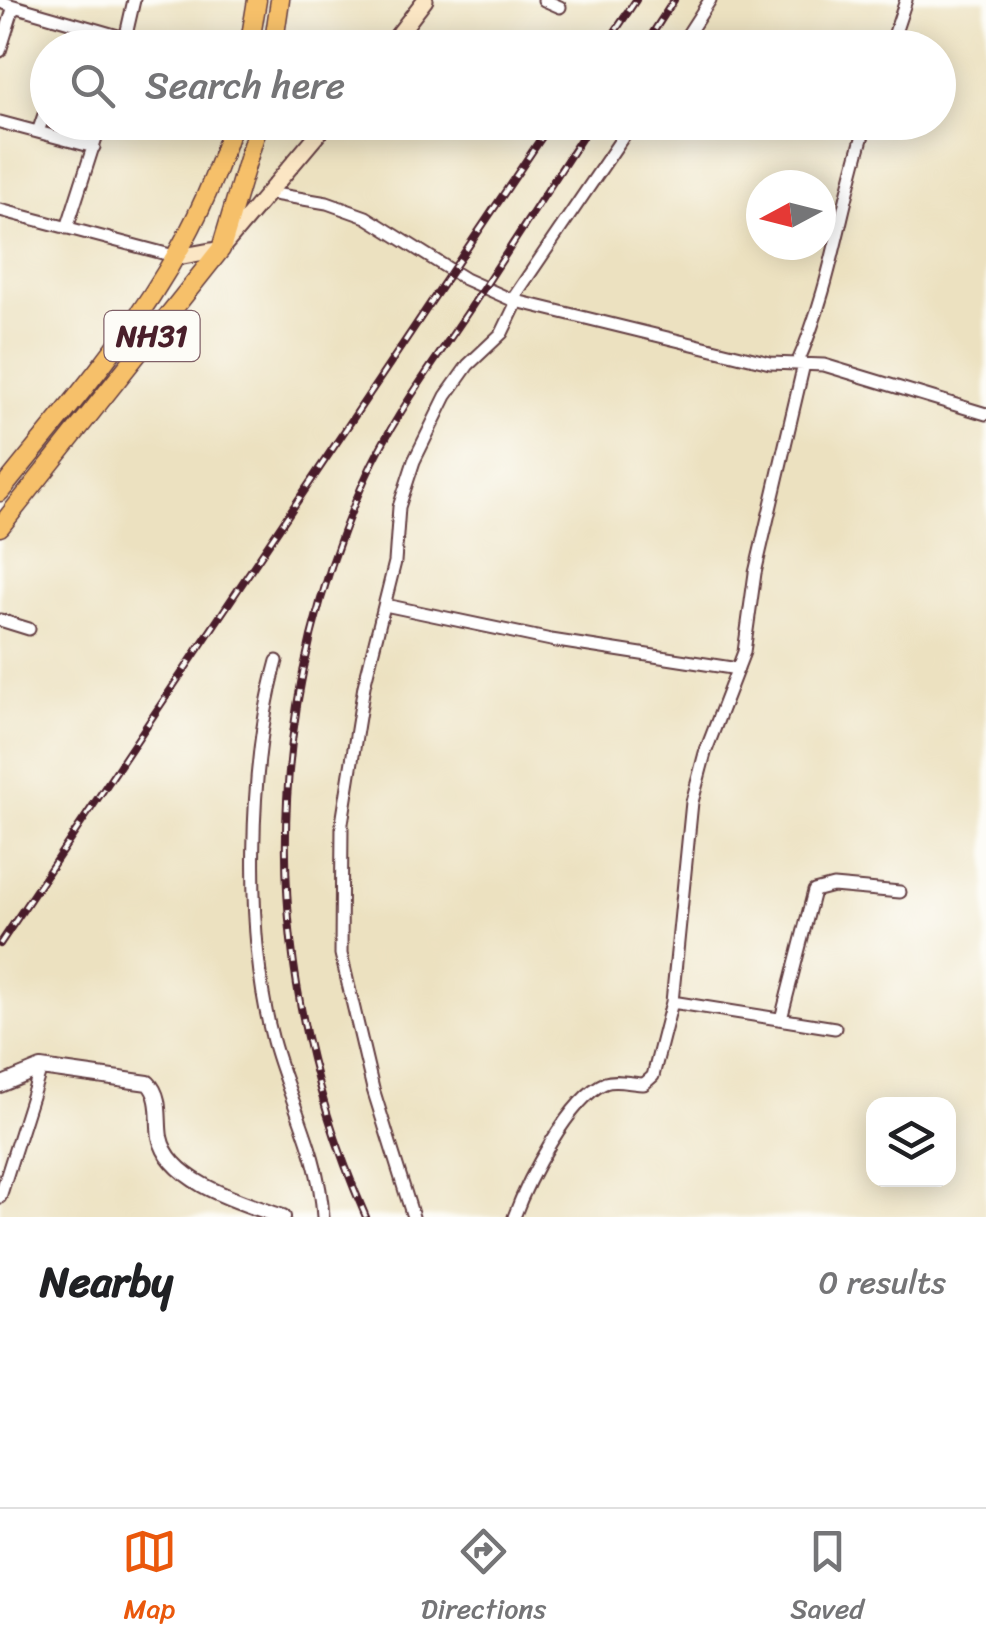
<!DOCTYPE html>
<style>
:root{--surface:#fff;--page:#f6f6f6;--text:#202124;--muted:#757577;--line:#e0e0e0;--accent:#ea580c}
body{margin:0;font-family:Sriracha,sans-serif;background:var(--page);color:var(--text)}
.controls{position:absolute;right:30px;bottom:30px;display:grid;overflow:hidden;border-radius:20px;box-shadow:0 5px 25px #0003}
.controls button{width:90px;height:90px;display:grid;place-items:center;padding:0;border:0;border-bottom:2px solid var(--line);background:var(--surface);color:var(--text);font:50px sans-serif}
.compass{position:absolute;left:746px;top:170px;width:90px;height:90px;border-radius:50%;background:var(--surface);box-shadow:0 5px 25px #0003;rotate:263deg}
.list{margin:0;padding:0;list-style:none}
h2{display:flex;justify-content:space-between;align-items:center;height:130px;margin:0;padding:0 40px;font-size:42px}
h2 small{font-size:32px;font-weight:400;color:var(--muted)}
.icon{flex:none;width:55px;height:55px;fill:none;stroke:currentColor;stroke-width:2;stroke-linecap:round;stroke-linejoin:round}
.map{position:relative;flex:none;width:986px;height:1217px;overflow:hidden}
.search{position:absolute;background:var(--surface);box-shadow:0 5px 25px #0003;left:30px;right:30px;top:30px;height:110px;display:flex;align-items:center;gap:25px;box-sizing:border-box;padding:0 35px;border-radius:55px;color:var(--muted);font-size:38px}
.sheet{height:290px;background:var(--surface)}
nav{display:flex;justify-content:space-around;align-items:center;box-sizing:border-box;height:140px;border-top:2px solid var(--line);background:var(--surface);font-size:28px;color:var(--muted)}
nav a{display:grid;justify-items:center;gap:5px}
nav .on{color:var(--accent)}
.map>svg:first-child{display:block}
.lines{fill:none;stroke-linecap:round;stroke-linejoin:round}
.minor-casing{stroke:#623c41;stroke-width:15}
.tertiary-casing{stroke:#623c41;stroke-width:18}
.secondary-casing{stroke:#623c41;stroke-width:19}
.trunk-casing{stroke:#623c41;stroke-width:21}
.minor{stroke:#fff;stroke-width:11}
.tertiary{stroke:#fff;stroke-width:14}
.secondary{stroke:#fbe6c4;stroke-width:15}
.trunk{stroke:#f6c06b;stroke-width:18}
.rail-casing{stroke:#4a1f2b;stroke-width:8}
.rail{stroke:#fdfcf7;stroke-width:4;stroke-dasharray:11;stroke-linecap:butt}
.labels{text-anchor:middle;stroke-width:9;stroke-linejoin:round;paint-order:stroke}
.shield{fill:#fdfcf7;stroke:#806168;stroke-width:2.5}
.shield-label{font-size:30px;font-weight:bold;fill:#4a1f2b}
</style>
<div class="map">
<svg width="986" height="1217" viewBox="0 0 986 1217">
<rect width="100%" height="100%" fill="#fdfcf7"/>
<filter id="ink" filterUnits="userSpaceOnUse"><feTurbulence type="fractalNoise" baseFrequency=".01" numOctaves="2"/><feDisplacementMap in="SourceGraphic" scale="20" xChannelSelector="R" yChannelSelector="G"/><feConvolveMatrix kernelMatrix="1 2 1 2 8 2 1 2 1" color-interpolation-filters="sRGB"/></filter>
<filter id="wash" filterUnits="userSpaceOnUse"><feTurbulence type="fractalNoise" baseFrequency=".0048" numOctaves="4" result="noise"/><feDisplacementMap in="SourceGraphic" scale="40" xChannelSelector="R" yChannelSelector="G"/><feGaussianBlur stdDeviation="2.25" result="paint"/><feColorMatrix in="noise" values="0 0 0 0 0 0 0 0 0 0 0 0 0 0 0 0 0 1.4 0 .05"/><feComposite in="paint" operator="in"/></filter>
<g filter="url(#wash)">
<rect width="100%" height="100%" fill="#ece1c0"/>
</g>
<g filter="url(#ink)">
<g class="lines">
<g class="minor-casing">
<path id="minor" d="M544,0L560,7
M0,2L125,38
M123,48L134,0
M679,48L710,0
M890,48L906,0
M0,51L14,6
M0,122L94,147
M38,132L48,103
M268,193L327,203L366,217L465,279L512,300L770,363L824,365L986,414
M0,210L178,257
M67,228L101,122
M512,300L633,122
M797,364C832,286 841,203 867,122
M385,605L551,640L738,669
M0,620L29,629
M277,661C248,765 245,936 273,1041C289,1100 320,1155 323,1217
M672,1002L835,1028
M781,1019L814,891L833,886L900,892
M0,1197L41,1068
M413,1217L373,1089L341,954L342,823L364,686L395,562L399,507L414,461L446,396L468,365L502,333L517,302
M514,1217C527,1182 569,1098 605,1083C616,1079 632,1084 644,1084L653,1076L672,1002L692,802L705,753L744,652L755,573L804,364"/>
</g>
<g class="tertiary-casing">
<path id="tertiary" d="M0,1085L41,1068L148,1083C162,1097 157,1119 160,1137C169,1183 244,1203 283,1217"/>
</g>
<g class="secondary-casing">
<path id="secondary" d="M388,48L425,0
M178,257L221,249L328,122"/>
</g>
<g class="trunk-casing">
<path id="trunk" d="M249,48L257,0
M273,48L280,0
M0,492C95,373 189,273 233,122
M0,527L221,249L259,122"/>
</g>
<use href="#minor" class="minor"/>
<use href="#tertiary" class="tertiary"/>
<use href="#secondary" class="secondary"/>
<use href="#trunk" class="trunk"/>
<g class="rail-casing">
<path id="rail" d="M604,48L636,0
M643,48L674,0
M0,944L552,122
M366,1217C261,977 258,722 364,481C392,418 434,363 472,306C512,245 552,184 592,122"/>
</g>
<use href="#rail" class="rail"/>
</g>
</g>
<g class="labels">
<rect class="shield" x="104.5" y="311" width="95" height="50" rx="8"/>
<g class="shield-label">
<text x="152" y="346">NH31</text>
</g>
</g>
</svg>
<div class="controls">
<button><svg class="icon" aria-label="layers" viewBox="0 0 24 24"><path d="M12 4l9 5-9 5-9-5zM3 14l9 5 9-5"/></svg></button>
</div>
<svg class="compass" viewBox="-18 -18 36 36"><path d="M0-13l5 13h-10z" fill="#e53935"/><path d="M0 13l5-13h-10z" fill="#757577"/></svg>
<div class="search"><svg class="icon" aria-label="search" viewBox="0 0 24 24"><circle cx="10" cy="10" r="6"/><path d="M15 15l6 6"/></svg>Search here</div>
</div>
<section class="sheet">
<h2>Nearby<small>0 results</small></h2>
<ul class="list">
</ul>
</section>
<nav>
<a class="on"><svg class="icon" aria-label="map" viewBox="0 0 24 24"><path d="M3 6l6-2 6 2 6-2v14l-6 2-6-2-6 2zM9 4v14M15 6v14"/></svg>Map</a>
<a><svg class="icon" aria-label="directions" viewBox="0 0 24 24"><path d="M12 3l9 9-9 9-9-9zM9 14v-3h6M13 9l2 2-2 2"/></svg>Directions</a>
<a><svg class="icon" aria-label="saved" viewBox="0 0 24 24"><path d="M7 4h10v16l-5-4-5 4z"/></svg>Saved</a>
</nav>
